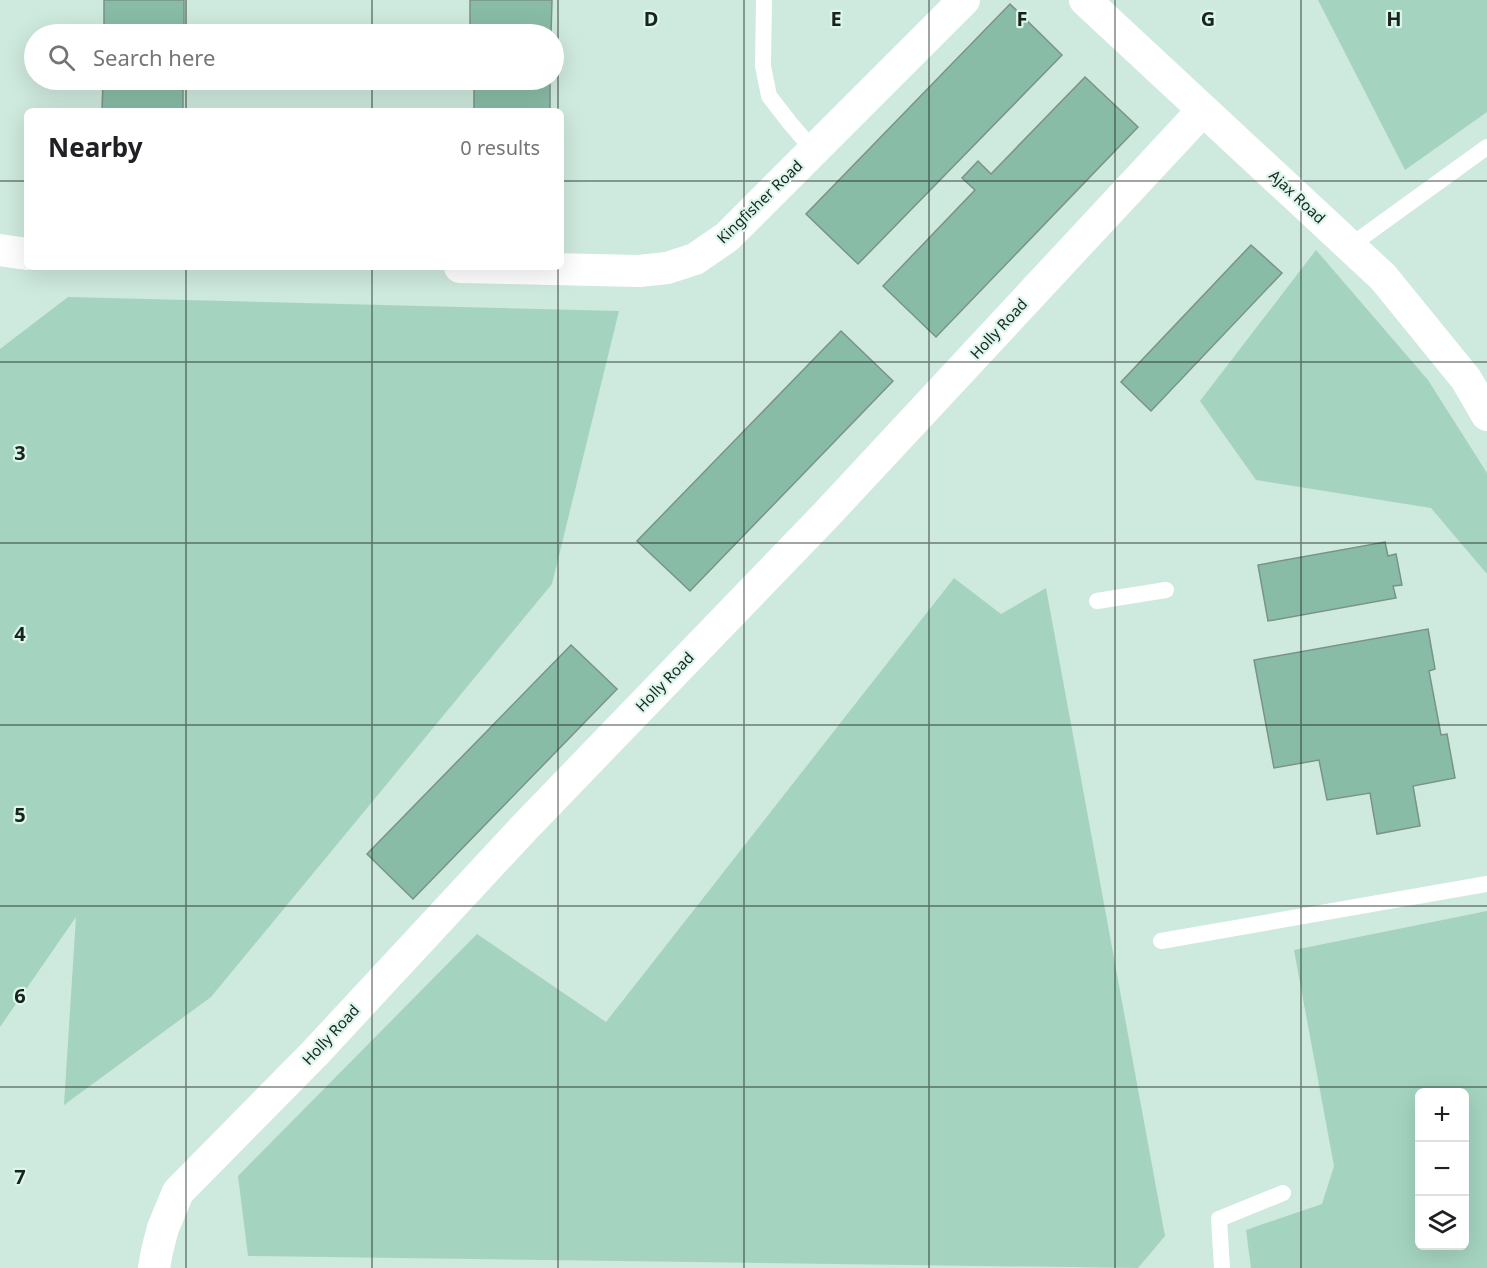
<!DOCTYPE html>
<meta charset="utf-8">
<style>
:root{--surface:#fff;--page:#f6f6f6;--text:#202124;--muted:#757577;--line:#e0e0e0}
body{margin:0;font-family:"Noto Sans",sans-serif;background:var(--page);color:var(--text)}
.controls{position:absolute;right:18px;bottom:18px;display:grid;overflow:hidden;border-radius:9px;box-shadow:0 6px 24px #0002}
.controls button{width:54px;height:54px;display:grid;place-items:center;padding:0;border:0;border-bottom:2px solid var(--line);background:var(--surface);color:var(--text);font:30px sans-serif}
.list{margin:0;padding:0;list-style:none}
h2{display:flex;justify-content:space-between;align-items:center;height:78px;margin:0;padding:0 24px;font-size:26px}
h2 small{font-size:20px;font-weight:400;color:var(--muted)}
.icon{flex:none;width:33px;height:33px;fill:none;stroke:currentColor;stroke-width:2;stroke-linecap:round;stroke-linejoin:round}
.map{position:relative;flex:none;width:1487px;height:1268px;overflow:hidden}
.search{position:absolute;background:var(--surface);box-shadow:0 6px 24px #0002;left:24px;top:24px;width:540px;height:66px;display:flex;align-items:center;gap:15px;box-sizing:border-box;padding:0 21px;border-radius:33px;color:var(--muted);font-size:22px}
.panel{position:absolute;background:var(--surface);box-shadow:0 6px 24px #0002;left:24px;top:108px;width:540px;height:162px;border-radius:9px}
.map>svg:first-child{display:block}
.green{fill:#a4d4bf;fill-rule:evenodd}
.building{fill:#89bca6;stroke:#7a9388;stroke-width:1.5}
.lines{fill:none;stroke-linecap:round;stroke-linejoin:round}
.lane{stroke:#fff;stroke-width:16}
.street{stroke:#fff;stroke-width:32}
.grid{fill:none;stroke:#19231f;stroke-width:1.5;stroke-opacity:0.55}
.labels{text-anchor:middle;stroke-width:4.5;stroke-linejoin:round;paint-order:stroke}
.street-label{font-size:15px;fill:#19231f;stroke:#dbf6ea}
.grid-label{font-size:20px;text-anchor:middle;font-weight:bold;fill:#19231f;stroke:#dbf6ea;stroke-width:4.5;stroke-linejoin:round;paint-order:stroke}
</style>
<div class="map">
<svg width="1487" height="1268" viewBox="0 0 1487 1268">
<rect width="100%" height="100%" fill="#cee9dd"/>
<path class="green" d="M1318,0H1487V112L1405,170Z
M1316,250L1428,380L1487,473V574L1431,508L1256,480L1200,401Z
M68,297L619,311L552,584L211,997L64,1105L76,917L0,1027V349Z
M954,578L1001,614L1046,588L1165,1236L1138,1268L248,1256L238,1176L477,934L606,1022Z
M1487,911V1268H1251L1246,1230L1322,1204L1334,1166L1294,950ZM1420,1092H1464V1246H1420Z"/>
<path class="building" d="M104,0H184V34H104Z
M470,0H552L551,34H475V29H470Z
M1010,4L1062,55L858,264L806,214Z
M1085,77L1138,127L936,337L883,286L975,190L962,178L978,161L991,174Z
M103,80H183V111H102Z
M474,80H550V111H474Z
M1251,245L1282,273L1151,411L1121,382Z
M841,331L893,381L690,591L637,541Z
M1385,542L1388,556L1396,554L1402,585L1393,586L1396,598L1268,621L1258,565Z
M1428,629L1435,669L1429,671L1441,735L1447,734L1455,778L1413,786L1420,826L1377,834L1370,793L1327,800L1319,760L1274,768L1254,660Z
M571,645L617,689L413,899L367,854Z"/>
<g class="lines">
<path class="lane" d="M764,0L763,66L769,96L790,123L813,150
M1350,246L1487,147
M1097,601L1166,590
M1161,941L1487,884
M1222,1268L1219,1219L1283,1193"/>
<path class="street" d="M1085,0L1383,277L1466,379L1487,415
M0,250L27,254
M460,267L639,271L667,268L695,259L727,237L964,0
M154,1268L157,1251L163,1228L178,1192L315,1053L523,829L825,516L1203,110"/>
</g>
<path class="grid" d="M186,0V34M372,0V34M558,0V111M744,0V1268M929,0V1268M1115,0V1268M1301,0V1268M186,80V111M372,80V111M0,181H27M561,181H1487M186,267V1268M372,267V1268M558,267V1268M0,362H1487M0,543H1487M0,725H1487M0,906H1487M0,1087H1487"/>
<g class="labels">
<g class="street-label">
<text transform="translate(1297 197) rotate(43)" y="5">Ajax Road</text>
<text transform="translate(760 202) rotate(-44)" y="5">Kingfisher Road</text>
<text transform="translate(999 329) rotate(-47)" y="5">Holly Road</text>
<text transform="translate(665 682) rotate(-46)" y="5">Holly Road</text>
<text transform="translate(331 1035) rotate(-47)" y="5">Holly Road</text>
</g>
</g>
<g class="grid-label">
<text x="651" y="26">D</text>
<text x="836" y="26">E</text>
<text x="1022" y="26">F</text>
<text x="1208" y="26">G</text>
<text x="1394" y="26">H</text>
<text x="20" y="460">3</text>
<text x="20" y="641">4</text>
<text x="20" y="822">5</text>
<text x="20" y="1003">6</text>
<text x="20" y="1184">7</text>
</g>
</svg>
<div class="controls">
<button>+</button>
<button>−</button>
<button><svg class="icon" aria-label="layers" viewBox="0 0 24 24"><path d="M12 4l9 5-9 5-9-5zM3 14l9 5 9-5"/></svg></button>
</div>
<div class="search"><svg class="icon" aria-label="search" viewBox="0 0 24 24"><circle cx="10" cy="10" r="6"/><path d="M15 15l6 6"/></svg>Search here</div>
<section class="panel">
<h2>Nearby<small>0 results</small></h2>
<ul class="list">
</ul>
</section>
</div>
